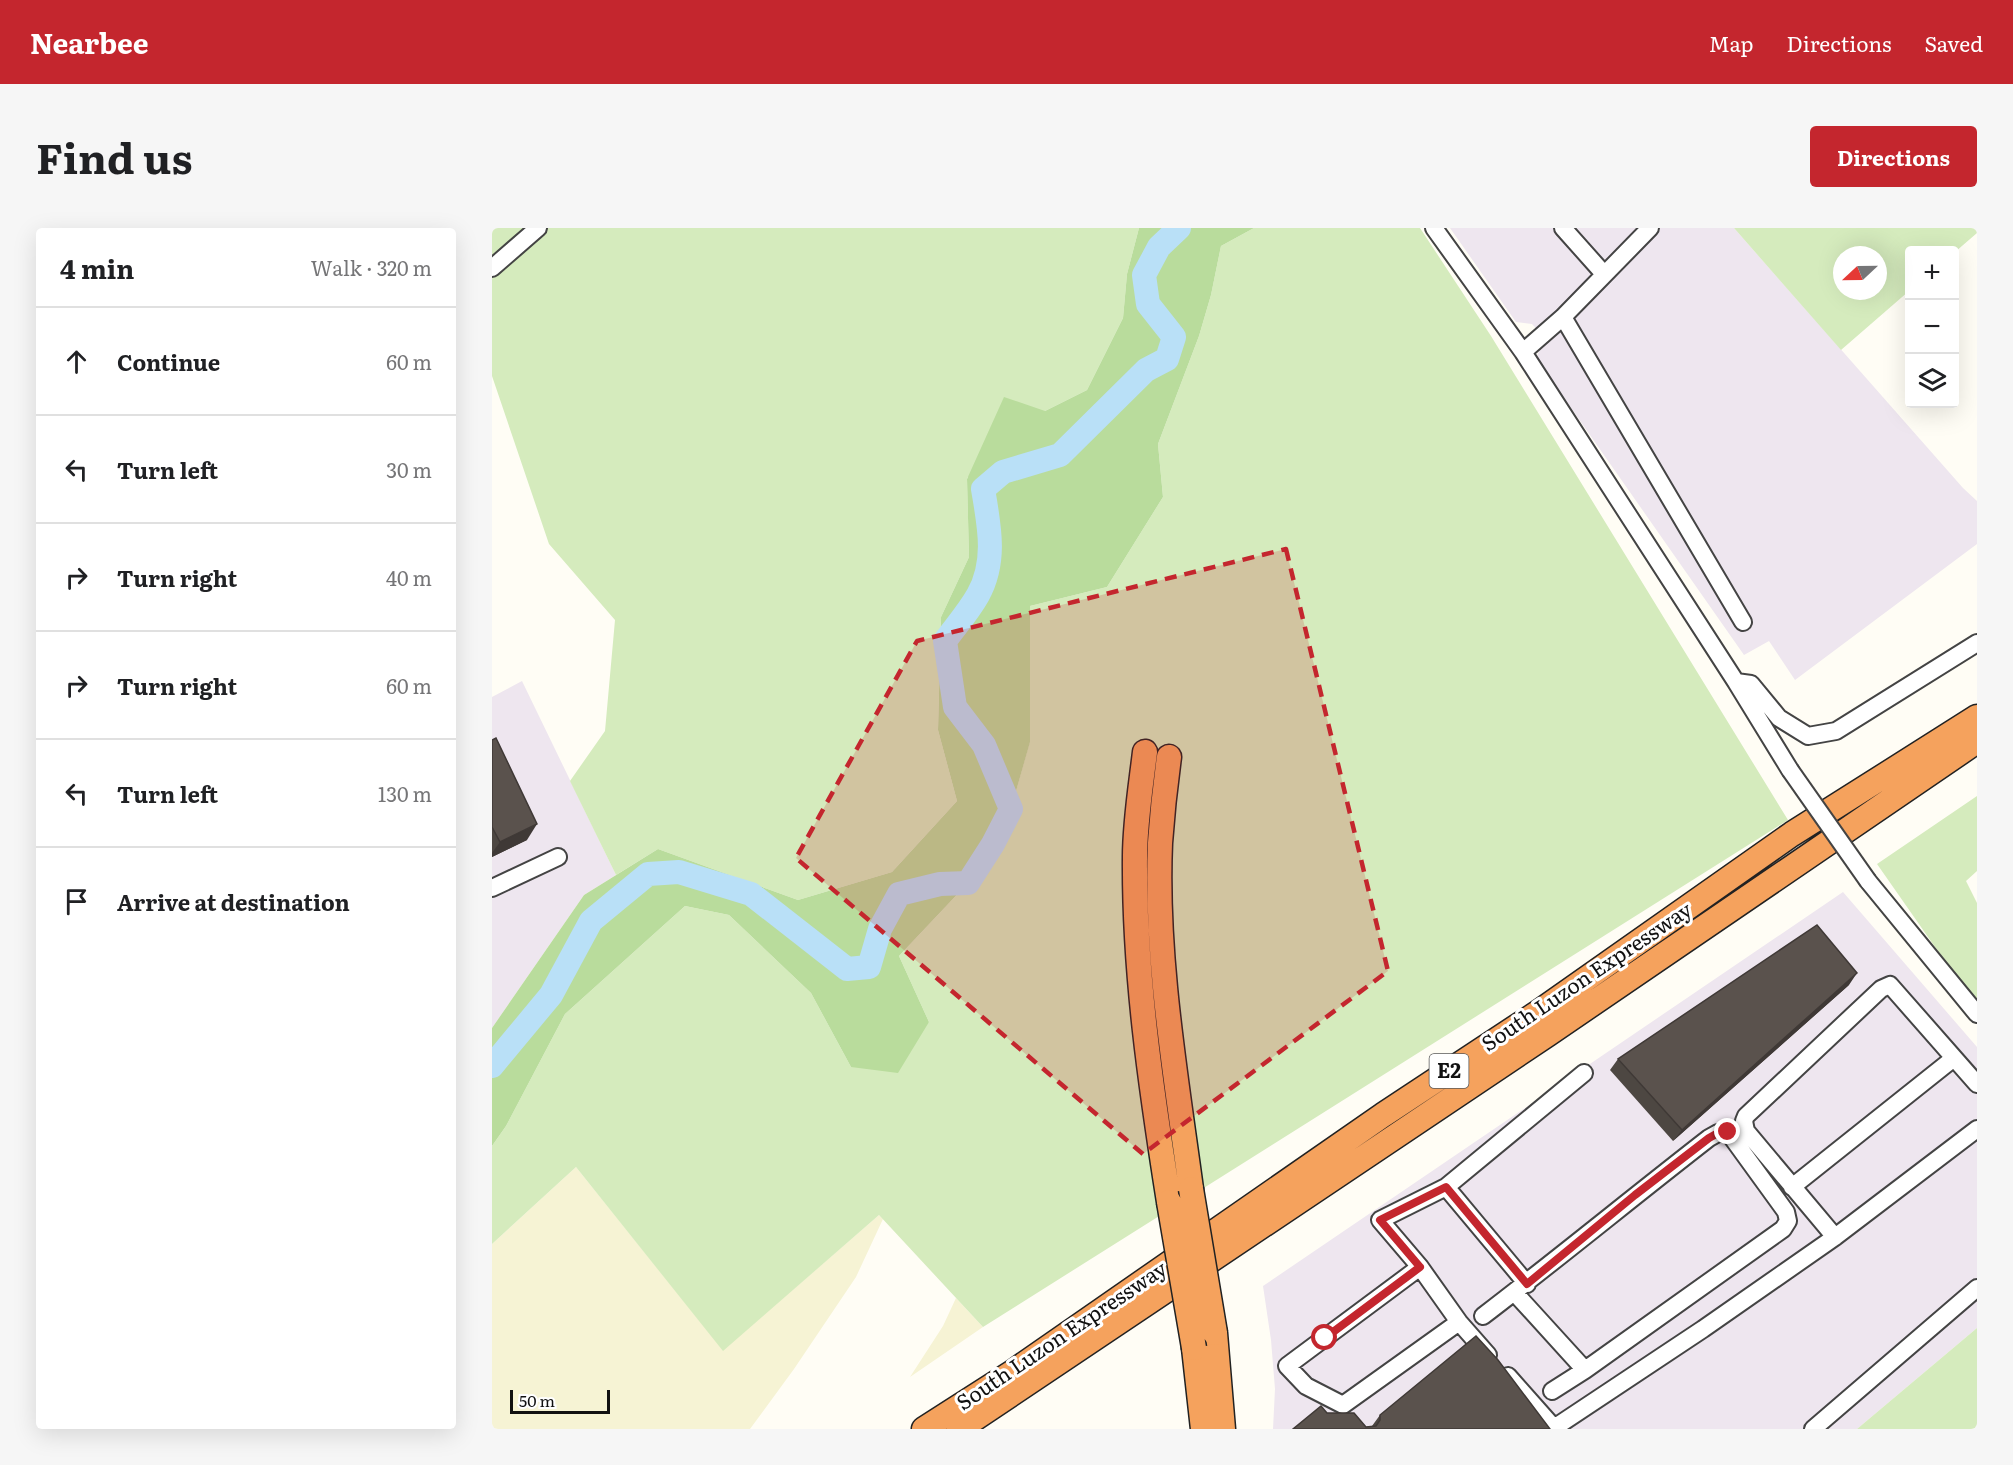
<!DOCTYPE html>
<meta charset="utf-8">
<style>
:root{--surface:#fff;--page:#f6f6f6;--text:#202124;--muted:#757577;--line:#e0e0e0;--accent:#c4262e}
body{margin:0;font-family:Literata,serif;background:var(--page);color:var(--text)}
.controls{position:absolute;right:18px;top:18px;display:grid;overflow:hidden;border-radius:6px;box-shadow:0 6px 24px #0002}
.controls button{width:54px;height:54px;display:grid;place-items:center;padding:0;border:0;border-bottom:2px solid var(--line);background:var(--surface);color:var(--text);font:30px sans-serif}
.compass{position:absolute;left:1341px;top:18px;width:54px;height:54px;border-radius:50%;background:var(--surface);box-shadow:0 6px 24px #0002;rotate:248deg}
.scale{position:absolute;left:18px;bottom:15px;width:100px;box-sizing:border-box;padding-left:6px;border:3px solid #111;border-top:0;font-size:16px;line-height:21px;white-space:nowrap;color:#111;-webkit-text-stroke:4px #fff;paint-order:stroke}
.stop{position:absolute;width:18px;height:18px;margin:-14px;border:4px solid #c4262e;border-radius:50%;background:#fff}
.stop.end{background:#c4262e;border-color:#fff;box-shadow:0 2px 6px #0008}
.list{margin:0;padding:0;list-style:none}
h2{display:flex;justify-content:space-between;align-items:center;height:78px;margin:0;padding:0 24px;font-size:26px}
h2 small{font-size:20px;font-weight:400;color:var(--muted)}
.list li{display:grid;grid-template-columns:39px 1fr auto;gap:18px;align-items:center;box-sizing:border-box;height:108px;padding:0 24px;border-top:2px solid var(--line)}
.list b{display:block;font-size:22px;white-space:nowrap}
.list em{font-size:20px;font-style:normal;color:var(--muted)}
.icon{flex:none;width:33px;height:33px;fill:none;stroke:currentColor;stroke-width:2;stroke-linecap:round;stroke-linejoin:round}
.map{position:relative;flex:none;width:1485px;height:1201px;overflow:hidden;border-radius:6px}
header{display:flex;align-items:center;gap:36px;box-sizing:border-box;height:84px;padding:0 30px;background:var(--accent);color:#fff}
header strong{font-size:28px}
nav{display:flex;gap:33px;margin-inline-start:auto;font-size:21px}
.intro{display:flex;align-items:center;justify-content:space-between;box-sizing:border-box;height:144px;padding:0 36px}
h1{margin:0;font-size:42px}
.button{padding:15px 27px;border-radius:6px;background:var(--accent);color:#fff;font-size:21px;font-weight:700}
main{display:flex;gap:36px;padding:0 36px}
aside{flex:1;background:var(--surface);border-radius:6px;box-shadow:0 6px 24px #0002}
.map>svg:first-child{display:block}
.industrial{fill:#eee6ef}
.farmland{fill:#f6f3d4}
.green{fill:#d5ebbd;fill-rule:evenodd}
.forest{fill:#b9dc9c}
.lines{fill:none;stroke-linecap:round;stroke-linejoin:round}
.river{stroke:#b9e0f7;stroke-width:24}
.minor-casing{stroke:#444;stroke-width:20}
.highway-casing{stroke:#222;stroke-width:27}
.minor{stroke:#fff;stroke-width:16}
.highway{stroke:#f5a25d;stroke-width:24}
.minor-bridge-casing{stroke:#444;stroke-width:20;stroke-linecap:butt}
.highway-bridge-casing{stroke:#222;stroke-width:27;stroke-linecap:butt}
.minor-bridge{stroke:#fff;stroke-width:16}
.highway-bridge{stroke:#f5a25d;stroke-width:24}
.wall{fill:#4d4742}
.shaded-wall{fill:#3f3936}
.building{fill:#5a524d;stroke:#3f3936;stroke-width:1.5}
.route{stroke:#c4262e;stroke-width:8}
.marked{fill:#c4262e;fill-opacity:0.2;stroke:#c4262e;stroke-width:4.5;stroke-dasharray:12 8;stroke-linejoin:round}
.labels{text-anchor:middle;stroke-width:6;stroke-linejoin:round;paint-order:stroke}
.shield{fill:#fff;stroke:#585858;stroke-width:1.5}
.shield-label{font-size:20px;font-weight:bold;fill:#111}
.street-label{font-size:21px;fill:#111;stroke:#fff}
</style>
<header>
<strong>Nearbee</strong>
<nav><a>Map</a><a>Directions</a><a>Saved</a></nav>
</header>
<div class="intro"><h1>Find us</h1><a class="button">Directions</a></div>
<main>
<aside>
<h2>4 min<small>Walk · 320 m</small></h2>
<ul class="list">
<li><svg class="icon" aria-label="ahead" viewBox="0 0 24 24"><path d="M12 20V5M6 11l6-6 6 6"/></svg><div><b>Continue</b></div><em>60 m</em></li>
<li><svg class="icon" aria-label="left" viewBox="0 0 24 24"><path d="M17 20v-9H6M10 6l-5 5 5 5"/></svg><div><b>Turn left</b></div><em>30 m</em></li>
<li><svg class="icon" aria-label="right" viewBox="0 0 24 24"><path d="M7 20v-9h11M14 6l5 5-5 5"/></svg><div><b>Turn right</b></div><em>40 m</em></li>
<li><svg class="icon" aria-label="right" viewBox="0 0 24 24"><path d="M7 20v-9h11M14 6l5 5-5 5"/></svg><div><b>Turn right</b></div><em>60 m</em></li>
<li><svg class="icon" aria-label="left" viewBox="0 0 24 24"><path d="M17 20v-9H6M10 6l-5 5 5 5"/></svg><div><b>Turn left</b></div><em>130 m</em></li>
<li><svg class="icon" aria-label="arrive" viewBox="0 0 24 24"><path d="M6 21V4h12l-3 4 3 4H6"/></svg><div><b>Arrive at destination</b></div></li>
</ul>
</aside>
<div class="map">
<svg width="1485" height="1201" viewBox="0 0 1485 1201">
<rect width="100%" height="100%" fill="#fffdf5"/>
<path class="industrial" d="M958,0H1242L1471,260L1485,273V316L1303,452L1277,413L1252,427L1044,130L1053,110L1040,96L1024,94Z
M30,453L124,647L92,667L0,800V469Z
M1351,664L1485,819V1100L1365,1201H781L783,1161L779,1112L771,1058Z"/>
<path class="farmland" d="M84,939L231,1122L387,987L391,991L364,1049L302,1141L258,1201H0V1016Z
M464,1070L491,1099L418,1149L451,1098Z"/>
<path class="green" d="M0,0H647L635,46L631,90L595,162L553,183L475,250L477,329L449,389L446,502L465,573L400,644L306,672L166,621L124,647L78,553L113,503L123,392L57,316L0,148Z
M762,0H928L999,108L1296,592L491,1099L387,987L231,1123L84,939L0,1016V918L14,898L73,786L193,678L237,687L319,765L359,839L437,794L407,728L476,655L501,616L519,581L538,513V378L615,359L671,269L666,216L707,108L719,67L729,18Z
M1242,0H1485V5L1463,24L1462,22H1418L1417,63L1349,122ZM1350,27H1386V63H1350Z
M1485,568V643L1474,653L1485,675V773L1443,719L1385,636Z
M1485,1100V1201H1365Z"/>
<path class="forest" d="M647,0H762L729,18L719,67L707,108L666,216L671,269L615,359L538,378V514L519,581L501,616L476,655L407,728L437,794L406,845L359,839L319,765L237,687L193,678L73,786L14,898L0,918V800L92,667L166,621L306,672L400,644L465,573L446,502L449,389L477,329L475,251L512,169L553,183L595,162L631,90L635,46Z"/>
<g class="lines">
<path class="river" d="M0,838L59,767L99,693L156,646L187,644L259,666L355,741L377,739L388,701L407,666L448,656L476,655L501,616L519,581L492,517L463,479L453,413C464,398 477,383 486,367C505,333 497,297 491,261L511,244L568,227L654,142L675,131L682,109L656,76L652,47L667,19L687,0"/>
<g class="minor-casing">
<path id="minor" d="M942,0L1031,124L1244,454L1298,542
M1071,0L1112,46
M0,40L46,0
M1071,89L1251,394
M1031,124L1071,89L1158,0
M1244,454L1259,456L1287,490L1316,508L1344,503L1485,415
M1376,653L1485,786
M0,660L66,629
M954,959L1035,1056
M1300,959L1462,830
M1343,1009L1254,903L1252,893L1254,888L1389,761L1398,757L1485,856
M928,1039L795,1138L814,1158L851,1177L967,1094
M1022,1064L1093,1142
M991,1088C1067,1030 1141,969 1217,910L1226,905L1236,904L1294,984L1296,993L1291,1001L1093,1142L1060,1163
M996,1127L967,1094L928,1039L888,992L954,959L1092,845
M1016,1148L1063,1201
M1062,1200L1211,1101L1343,1009L1485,901
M1321,1201L1485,1060"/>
</g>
<g class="highway-casing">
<path id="highway" d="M653,524C649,558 643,594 643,629C642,744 659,860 677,974
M677,529C673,558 670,587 668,615C663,728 684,849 699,961
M723,1105L731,1201
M702,1120L711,1201
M432,1201L521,1144L891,887L1047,784L1300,606L1485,489
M467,1201L1056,806L1485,513"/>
</g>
<use href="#minor" class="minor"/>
<use href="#highway" class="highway"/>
<g class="minor-bridge-casing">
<path id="minor-bridge" d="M1298,542L1376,653"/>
</g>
<g class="highway-bridge-casing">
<path id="highway-bridge" d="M699,961L723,1105
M677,974L702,1120"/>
</g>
<use href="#minor-bridge" class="minor-bridge"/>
<use href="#highway-bridge" class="highway-bridge"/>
</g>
<path class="wall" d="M0,512L35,612L0,629Z
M1357,757L1181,913L1118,842L1126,831Z
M835,1185L874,1199L880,1198L888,1187L1058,1201H801Z"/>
<path class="shaded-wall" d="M45,596L35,612L0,629V625L8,614Z
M1365,745L1357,757L1181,913L1190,902Z"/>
<path class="building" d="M4,510L45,596L8,614L0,599V512Z
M1325,697L1365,745L1190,902L1126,831Z
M984,1108L1006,1132L1058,1201H801L829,1178L835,1185H862L874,1199L884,1198L888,1192V1187Z"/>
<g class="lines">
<path class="route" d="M833,1110L928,1039L888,992L954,959L1035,1056L1143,967L1217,910L1226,905L1236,904"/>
</g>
<path class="marked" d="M794,321L896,743L651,926L304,630L425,413Z"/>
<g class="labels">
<rect class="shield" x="937.5" y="826" width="39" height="34" rx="4.5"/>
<g class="shield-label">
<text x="957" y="850">E2</text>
</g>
<g class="street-label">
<text transform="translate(1095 749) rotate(-34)" y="7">South Luzon Expressway</text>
<text transform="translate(570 1108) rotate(-34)" y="7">South Luzon Expressway</text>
</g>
</g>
</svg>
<div class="controls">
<button>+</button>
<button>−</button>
<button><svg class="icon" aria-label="layers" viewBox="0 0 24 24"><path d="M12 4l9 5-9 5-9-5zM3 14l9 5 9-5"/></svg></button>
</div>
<svg class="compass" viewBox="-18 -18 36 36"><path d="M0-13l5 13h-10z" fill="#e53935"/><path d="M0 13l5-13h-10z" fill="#757577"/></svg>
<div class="scale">50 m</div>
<div class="stop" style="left:833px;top:1110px"></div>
<div class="stop end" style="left:1236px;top:904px"></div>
</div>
</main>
